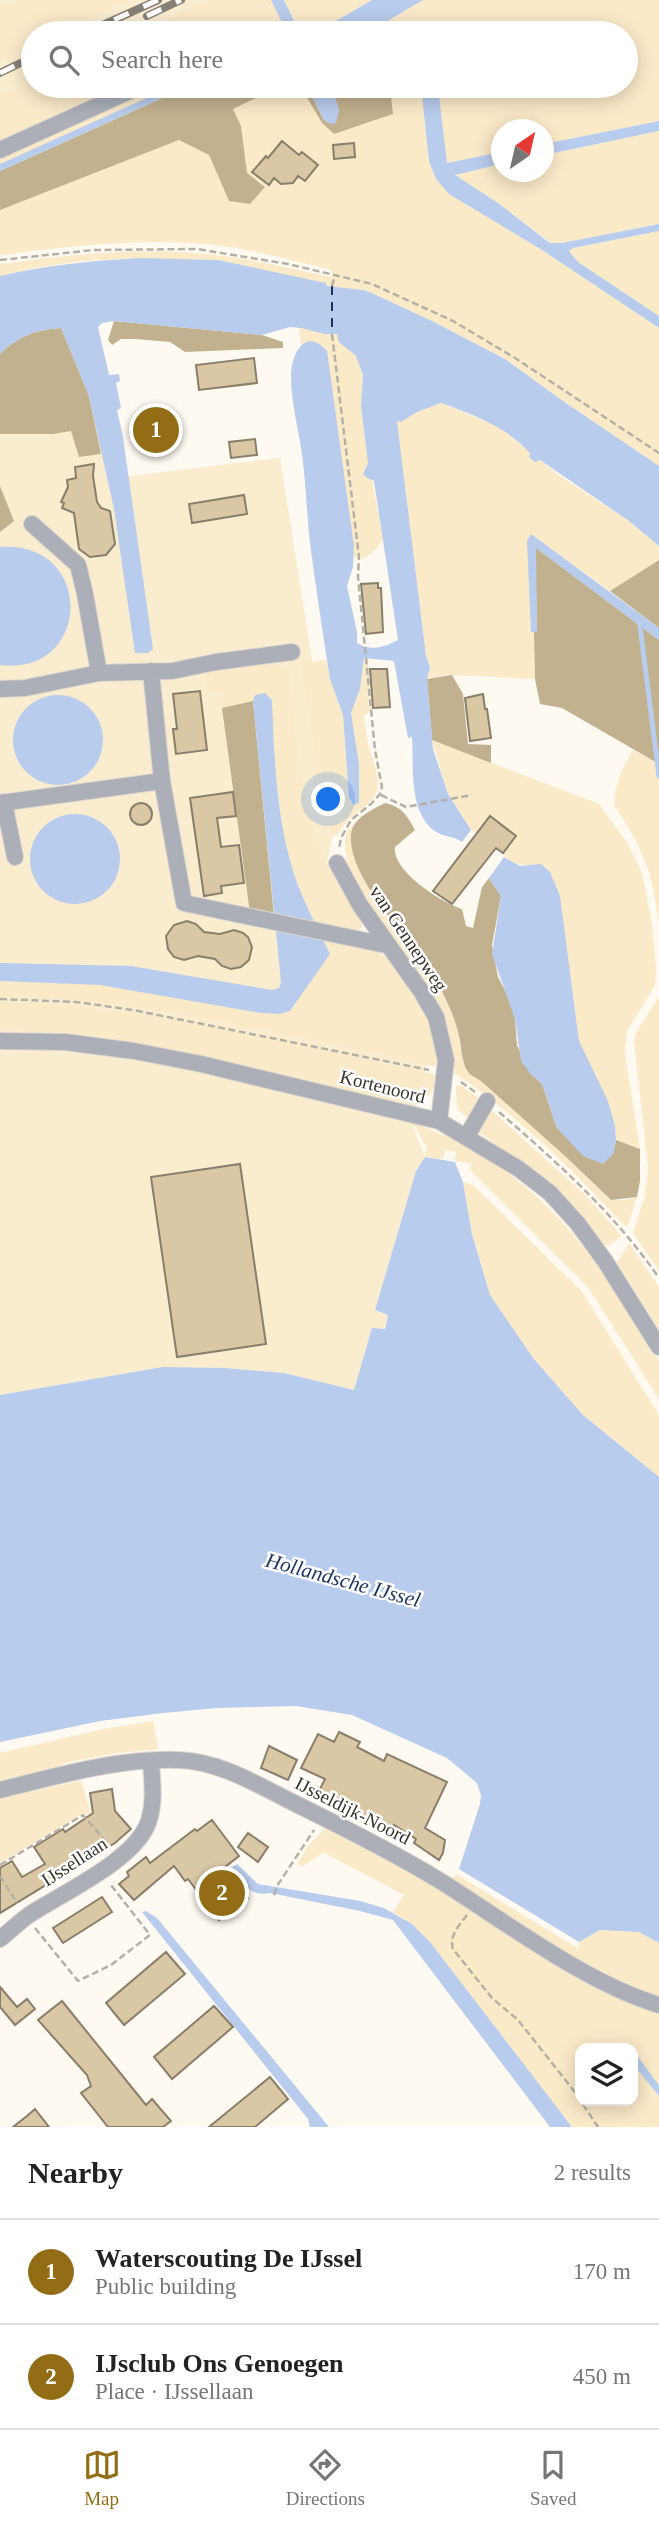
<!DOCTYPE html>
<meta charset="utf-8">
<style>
:root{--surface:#fff;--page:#f6f6f6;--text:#222;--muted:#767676;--line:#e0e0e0;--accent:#936d15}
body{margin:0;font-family:"Times New Roman",serif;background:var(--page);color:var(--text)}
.controls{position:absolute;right:21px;bottom:21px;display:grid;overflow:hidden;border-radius:14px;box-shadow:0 4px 18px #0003}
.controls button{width:63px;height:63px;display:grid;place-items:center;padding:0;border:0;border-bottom:2px solid var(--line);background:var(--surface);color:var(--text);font:35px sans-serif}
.compass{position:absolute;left:491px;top:119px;width:63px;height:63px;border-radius:50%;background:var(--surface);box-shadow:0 4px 18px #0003;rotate:34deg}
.you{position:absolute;left:329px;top:800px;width:24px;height:24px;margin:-18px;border:5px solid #fff;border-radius:50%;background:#1a73e8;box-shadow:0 0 0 10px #1a73e833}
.badge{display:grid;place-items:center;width:46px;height:46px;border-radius:50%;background:var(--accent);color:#fff;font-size:23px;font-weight:700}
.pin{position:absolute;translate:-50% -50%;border:4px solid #fff;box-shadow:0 2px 7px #0006}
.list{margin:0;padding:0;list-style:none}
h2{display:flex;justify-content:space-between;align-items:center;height:91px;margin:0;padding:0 28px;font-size:30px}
h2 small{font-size:23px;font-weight:400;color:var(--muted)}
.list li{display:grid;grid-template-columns:46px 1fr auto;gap:21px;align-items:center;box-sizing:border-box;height:105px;padding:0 28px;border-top:2px solid var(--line)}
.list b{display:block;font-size:26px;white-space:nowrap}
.list p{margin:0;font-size:23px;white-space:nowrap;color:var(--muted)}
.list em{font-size:23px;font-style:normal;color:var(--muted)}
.icon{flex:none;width:38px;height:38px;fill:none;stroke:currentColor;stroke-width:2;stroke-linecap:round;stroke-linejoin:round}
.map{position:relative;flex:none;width:659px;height:2127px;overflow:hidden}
.search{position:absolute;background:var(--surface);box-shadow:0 4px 18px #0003;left:21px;right:21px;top:21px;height:77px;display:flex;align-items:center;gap:18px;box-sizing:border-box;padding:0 24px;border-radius:38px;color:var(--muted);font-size:26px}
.sheet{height:301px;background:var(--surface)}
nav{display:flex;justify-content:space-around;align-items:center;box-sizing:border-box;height:98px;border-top:2px solid var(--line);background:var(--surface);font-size:19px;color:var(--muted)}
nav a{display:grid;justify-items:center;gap:4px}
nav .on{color:var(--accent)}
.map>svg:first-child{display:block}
.built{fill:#faeccf}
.green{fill:#fbeac8}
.forest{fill:#c2b18e}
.water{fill:#b8cced}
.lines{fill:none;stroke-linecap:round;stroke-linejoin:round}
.stream{stroke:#b8cced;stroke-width:5}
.ferry{stroke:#1d345f;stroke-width:2;stroke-dasharray:9 7;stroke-linecap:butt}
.building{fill:#dac8a5;stroke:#887e6b;stroke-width:2}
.minor-casing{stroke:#dad6ce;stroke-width:18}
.path{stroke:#b4b0a8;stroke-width:2.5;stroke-dasharray:7 3.5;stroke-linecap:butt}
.minor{stroke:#acafb8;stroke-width:16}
.rail-casing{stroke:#858078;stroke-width:8}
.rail{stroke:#fff;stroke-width:5;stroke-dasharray:16;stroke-linecap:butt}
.labels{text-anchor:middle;stroke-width:5;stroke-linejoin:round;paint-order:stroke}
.street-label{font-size:19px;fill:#38342c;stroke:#fff}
.water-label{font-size:21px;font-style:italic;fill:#1d345f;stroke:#fff}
</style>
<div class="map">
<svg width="659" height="2127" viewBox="0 0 659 2127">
<rect width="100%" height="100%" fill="#fef9f1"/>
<path class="built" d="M0,0H276L286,33H33V86H180L0,168Z
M75,301L113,478L280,458L337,817L324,877L428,1060L411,1122L425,1157L416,1171L375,1310L388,1315L384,1329L372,1328L354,1390L284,1373L225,1368L163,1367L0,1395V329Z"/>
<path class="green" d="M20,0H127L57,33H33V44L0,60V8Z
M208,0H271L287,33H138Z
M284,0H372L315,33H300Z
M423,0H659V121L544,144V130H502L501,152L447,163L438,86H626V33H367Z
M33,82V86H173L0,164V96Z
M281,86H300L322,123L334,134L392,114L390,88L422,86L429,161L449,194L542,250L659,328V466L563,401L505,359L434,322L374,294L364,290L326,286V283L314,281L139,258L82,261L35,268L0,276V264C68,255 146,246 215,255C254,259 292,269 331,277L332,270C294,261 255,250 216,245C147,237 69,246 0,255V210L179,140L209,155L229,201L247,173L241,126L233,109Z
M659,131V224L562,243H551L498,203L454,175L501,164L502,172H544V155Z
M659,231V316L578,262L569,251L573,248Z
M299,328L338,334L339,342C346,348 355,353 359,361C367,377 360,397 362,415C367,457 376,497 383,539L377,548L365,558L354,557L327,352L311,342L301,344Z
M441,403L499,427L560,476L629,521L659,546V560L610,591L531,534V632H534L535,679L452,675L427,678L430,667L426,656L397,421L401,422L417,412Z
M364,658L368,659L371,710L364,716C365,725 366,734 368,743C372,761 386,785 371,801C356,815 348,816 337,836L332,834L321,791L301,663L327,660L330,679L343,715L349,798L351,803L359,802V764L351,713L360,689Z
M270,663L280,665L289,673C294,729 300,790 319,844C329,871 346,896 361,920L362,926L358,933L316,925L290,862L280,807L271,700L256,695L253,701L222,708L219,692H209L210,688L206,687L205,671Z
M432,740L599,804L628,844L642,873L652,924L656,968L655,985L627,1031L625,1054L640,1149L616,1140L615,1126L579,1041L560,896L541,864C526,866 513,867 503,853L516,836L490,816L477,833L471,830L448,794Z
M633,750L659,764V924C652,870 644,850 614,805C615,784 622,768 633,750Z
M353,825C342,880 414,941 439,986C447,1002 455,1019 459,1036C462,1047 461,1062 468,1072C471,1076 477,1078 481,1081L565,1156L610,1200H624L637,1197L628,1225L625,1226C573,1171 518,1115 454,1073L447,1032L367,904L347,868L345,841L347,832Z
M322,938C343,941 363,943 381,954C409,972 440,1031 438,1064L431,1066C289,1036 145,998 0,996V981L100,985L261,1013Z
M659,997V1271L633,1233L645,1196L648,1167L634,1041L637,1031Z
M0,1002C143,1003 293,1047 433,1074L438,1078C432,1099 420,1103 400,1102L133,1042L66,1033L0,1030Z
M456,1085L462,1086L482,1101L468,1118L457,1109Z
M489,1108L584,1194L622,1236L608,1246L602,1244L548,1182L476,1130Z
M411,1122C511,1157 574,1223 628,1312C637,1326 654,1347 659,1362C659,1372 659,1388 659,1399L588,1287L469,1169L472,1164L455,1161L456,1152L445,1150L443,1159L425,1157L427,1145L424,1144L416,1127L411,1125Z
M463,1182L473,1185L582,1292L659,1415V1477L583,1415L533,1358L490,1295L472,1234Z
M629,1243L659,1287V1329L617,1263Z
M153,1721L158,1749L118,1753L64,1763L56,1770L0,1783V1753L104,1729Z
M81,1781L92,1815L83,1813L0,1863V1797Z
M326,1828L333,1829L659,2011V2085L627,2043L621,2048H580V2101H633V2064L659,2096V2127H572L430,1942L412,1924L393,1912L404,1895L323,1852L303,1866L297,1864L308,1846Z
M456,1874L579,1949V1942L600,1930L639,1932L659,1943V1998C585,1968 519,1924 452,1881Z"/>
<path class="forest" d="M189,86H281L233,109L241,126L247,173L265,187L250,204L229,201L209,155L179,140L0,210V171Z
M300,86H307L324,120L339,110L334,96L390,88L393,114L334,134L322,123Z
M114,321L262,335L283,342V348L185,352L170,342L135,339H121L112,345L108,340Z
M61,328L89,396L101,454L79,457L71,431L53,434H0V354C19,336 35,330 61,328Z
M0,486L14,521L0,532Z
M535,547L659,640V764L562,708L540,704L535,679L534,632H537Z
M659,560V628L610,591Z
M452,675L463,694L468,744L491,745V763L432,740L427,679Z
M253,701L274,917L250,913L222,708Z
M385,803C402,807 407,815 415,830L395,847C392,871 441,902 462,909L466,926L473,928L482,887L489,878L501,896L492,945L498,977L508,996L515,1019L517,1045L530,1073L542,1084L557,1128L613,1154L616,1140L640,1149V1181L637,1197L611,1200L565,1156L481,1081C477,1078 471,1076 468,1072C461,1062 462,1047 459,1036C455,1018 447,1001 439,986C416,945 348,881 351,835C352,818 372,810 385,803Z"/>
<path class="water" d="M271,0H284L300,33H287Z
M372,0H423L367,33H315Z
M173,86H189L0,171V164Z
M307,86H401L335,96L339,110L336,123L331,124L324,120Z
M421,86H438L447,163L501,152V164L455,175L498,203L550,243H562L659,224V231L573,248L569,251L578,262L659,316V328L542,250L449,194L436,179L429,161Z
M659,121V131L544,155V144Z
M139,258L218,260L326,283L327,286L364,290L374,294L434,322L505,359L563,401L659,466V546L629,521L540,460L535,462L529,457L530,453C505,426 474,415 441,403L417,412L401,422L397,421L426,656L430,667L427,679L433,749L448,794L471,830L462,842C454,836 444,837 436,832C408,813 414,768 412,737L408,738L394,661L364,658L360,689L351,713L359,764V803L354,805L349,798L343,715L330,679L327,660C321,621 315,582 310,543C307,516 306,489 303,462C300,434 291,405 291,377C291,354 305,326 327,351L354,546L353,567L347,586L357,632V643C372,652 384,647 398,640L374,481L367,478L363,474L368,463L361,406L363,375L356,356L339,342L337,334H325L301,328L290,327L262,335L114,321L102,323L98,327L109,375L119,374L120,381L116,383L121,408L117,410L123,437L153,649L148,653H135L114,509L89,396L61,328C35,330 19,336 0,354V276C46,265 92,261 139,258Z
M531,534L659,628V640L536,548L537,632H531L527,541Z
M0,547C96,540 92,677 0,665Z
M265,693L272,700C274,753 276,809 290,860C298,893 316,924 330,954L290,1011L279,1014L261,1013L100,985L0,981V963L131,966L272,990L279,988L281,982L253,701L255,695Z
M13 740a45 45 0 1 1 90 0a45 45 0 1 1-90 0Z
M30 859a45 45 0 1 1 90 0a45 45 0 1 1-90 0Z
M504,857L520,866L541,864L550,872L560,896L579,1041L608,1101L615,1126L616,1140L613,1154L603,1164L583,1156L557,1128L542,1084L530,1073L521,1061L515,1019L492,954L501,896L489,878Z
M425,1157L455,1162L463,1182L472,1234L490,1295L533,1358L583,1415L659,1477V1943L639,1932L600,1930L579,1942L459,1869L480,1804L481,1795L477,1783L447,1758L352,1715L296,1706L217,1708L163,1713L100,1721L0,1742V1395L163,1367L225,1368L284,1373L354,1390L372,1328L385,1329L388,1315L375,1310L416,1171Z
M237,1864L258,1884L360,1901L384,1908L412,1924L430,1942L572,2127H550L393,1920L360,1911L270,1893C249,1897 243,1883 231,1868Z
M146,1911L157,1918L329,2127H310L308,2119L142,1912Z
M633,2050L659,2085V2096L633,2064Z"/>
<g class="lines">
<path class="stream" d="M640,626L659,776"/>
<path class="ferry" d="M332,286V334"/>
</g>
<path class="building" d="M282,141L299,155L302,152L318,165L305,181L298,176L293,183L281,184L274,178L269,185L252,172L266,156L268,158Z
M354,143L355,157L334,159L333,145Z
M254,358L257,383L199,390L196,365Z
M255,439L257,455L231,458L229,442Z
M94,464L93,476L97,502L101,508L110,511L115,544L106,555L90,557L79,549L74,513L62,508L64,503L61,502L68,487L67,480L76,478L75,467Z
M244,495L247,514L192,523L189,504Z
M378,583V588H381L383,632L366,634L361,584Z
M370,669H387L390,707L373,708Z
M200,691L207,750L176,754L173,729H177L173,694Z
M483,694L485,709H487L491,738L470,741L465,698Z
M233,792L236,816L217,818L221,847L239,845L244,883L221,886L222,893L204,896L190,798Z
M130 814a11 11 0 1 1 22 0a11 11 0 1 1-22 0Z
M490,816L516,836L503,853L496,848L452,904L433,891Z
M187,921L196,924L204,932L220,934L234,930L243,933L248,937L252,947L249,960L241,967L231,969L222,966L215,959L198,956L184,960L174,957L168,949L166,936L174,925Z
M240,1164L266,1344L177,1357L151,1177Z
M339,1732L360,1742L357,1747L384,1761L387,1754L447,1782L425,1828L445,1840L443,1853L439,1860L414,1843L416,1839L394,1825L392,1830L317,1795L325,1779L301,1768L318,1734L334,1742Z
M269,1746L297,1760L288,1780L261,1768Z
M112,1789L115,1811L131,1829L115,1843L0,1913V1868L12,1861L22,1877L45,1864L34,1847L63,1829L65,1832L93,1813L90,1793Z
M212,1820L239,1856L225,1867L248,1898L219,1920L188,1879L185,1881L174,1866L134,1900L119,1884L129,1876L127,1872L146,1857L150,1863L195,1829L197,1831Z
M248,1833L268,1847L258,1862L238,1847Z
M102,1897L112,1912L63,1943L53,1928Z
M166,1952L185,1974L124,2025L106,2003Z
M0,1987L17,2007L27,1999L35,2009L15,2025L0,2007Z
M62,2001L146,2105L152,2099L171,2121L163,2127H108L81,2093L91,2086L87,2075L38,2020Z
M214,2006L233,2027L172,2079L154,2057Z
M270,2077L288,2099L255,2127H209Z
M35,2109L49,2127H13L27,2116Z"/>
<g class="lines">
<g class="minor-casing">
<path id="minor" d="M0,150L141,86
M32,524L78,565L85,594L99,673
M151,671L162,781L184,903L386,945
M0,689L25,688L99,673L172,671L216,662L292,652
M4,802L15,857
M0,803L162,781
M337,863L360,905L421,991L436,1017L446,1060L439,1121
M0,1041L65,1042L134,1051L201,1064L439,1121L519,1169L550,1193L578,1224L605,1261L659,1347
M467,1136L487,1101
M0,1790C58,1776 118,1758 178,1760C219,1761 256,1784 292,1802C343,1827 393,1852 442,1882C507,1923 586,1983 659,2005
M0,1939C10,1931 19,1922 29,1915C62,1893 138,1859 149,1820C155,1801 152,1781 151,1761"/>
</g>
<path class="path" d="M0,260L94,250L197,249L288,264L372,284L453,321L515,358L659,453
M332,286L335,275
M332,334L359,557L358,577L375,750L382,787L380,794L371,804L351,820L341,838L339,849
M381,795L406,807L472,795
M0,999L76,1002L133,1010L429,1070
M461,1082L475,1092
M499,1112C558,1163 615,1214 659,1278
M0,1865L83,1815L109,1845
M0,1876L17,1903
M274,1895L277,1886L314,1830
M467,1915C459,1926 449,1935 453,1949L492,1998L518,2020L574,2091L598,2127
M35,1928L78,1981L111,1965L150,1935L111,1885"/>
<use href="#minor" class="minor"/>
<g class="rail-casing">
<path id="rail" d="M147,16L181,0
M85,33L158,0
M0,73L33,57"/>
</g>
<use href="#rail" class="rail"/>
</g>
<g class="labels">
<g class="street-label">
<text transform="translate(409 938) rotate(56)" y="7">van Gennepweg</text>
<text transform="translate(383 1086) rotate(14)" y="7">Kortenoord</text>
<text transform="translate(353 1810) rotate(27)" y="7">IJsseldijk-Noord</text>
<text transform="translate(74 1861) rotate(-33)" y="7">IJssellaan</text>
</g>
<g class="water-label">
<text transform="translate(343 1580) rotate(15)" y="7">Hollandsche IJssel</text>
</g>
</g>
</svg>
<div class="controls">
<button><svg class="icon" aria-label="layers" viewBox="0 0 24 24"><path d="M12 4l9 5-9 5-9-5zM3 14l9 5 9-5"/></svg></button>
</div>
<svg class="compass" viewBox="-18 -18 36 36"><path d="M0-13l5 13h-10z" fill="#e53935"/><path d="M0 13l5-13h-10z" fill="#767676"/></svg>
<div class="you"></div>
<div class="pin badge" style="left:156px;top:430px">1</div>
<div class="pin badge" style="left:222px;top:1893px">2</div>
<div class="search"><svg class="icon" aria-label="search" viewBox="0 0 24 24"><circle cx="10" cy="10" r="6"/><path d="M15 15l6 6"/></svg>Search here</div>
</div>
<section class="sheet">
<h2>Nearby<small>2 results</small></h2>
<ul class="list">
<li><span class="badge">1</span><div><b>Waterscouting De IJssel</b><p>Public building</p></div><em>170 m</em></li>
<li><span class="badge">2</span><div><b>IJsclub Ons Genoegen</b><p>Place · IJssellaan</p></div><em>450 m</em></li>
</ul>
</section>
<nav>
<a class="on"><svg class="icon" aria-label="map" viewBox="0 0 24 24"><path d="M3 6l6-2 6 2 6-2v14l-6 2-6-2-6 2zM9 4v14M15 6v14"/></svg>Map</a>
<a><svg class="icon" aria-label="directions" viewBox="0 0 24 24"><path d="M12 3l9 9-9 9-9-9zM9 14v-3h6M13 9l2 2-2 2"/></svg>Directions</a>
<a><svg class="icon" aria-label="saved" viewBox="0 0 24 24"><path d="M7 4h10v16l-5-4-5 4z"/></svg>Saved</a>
</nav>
